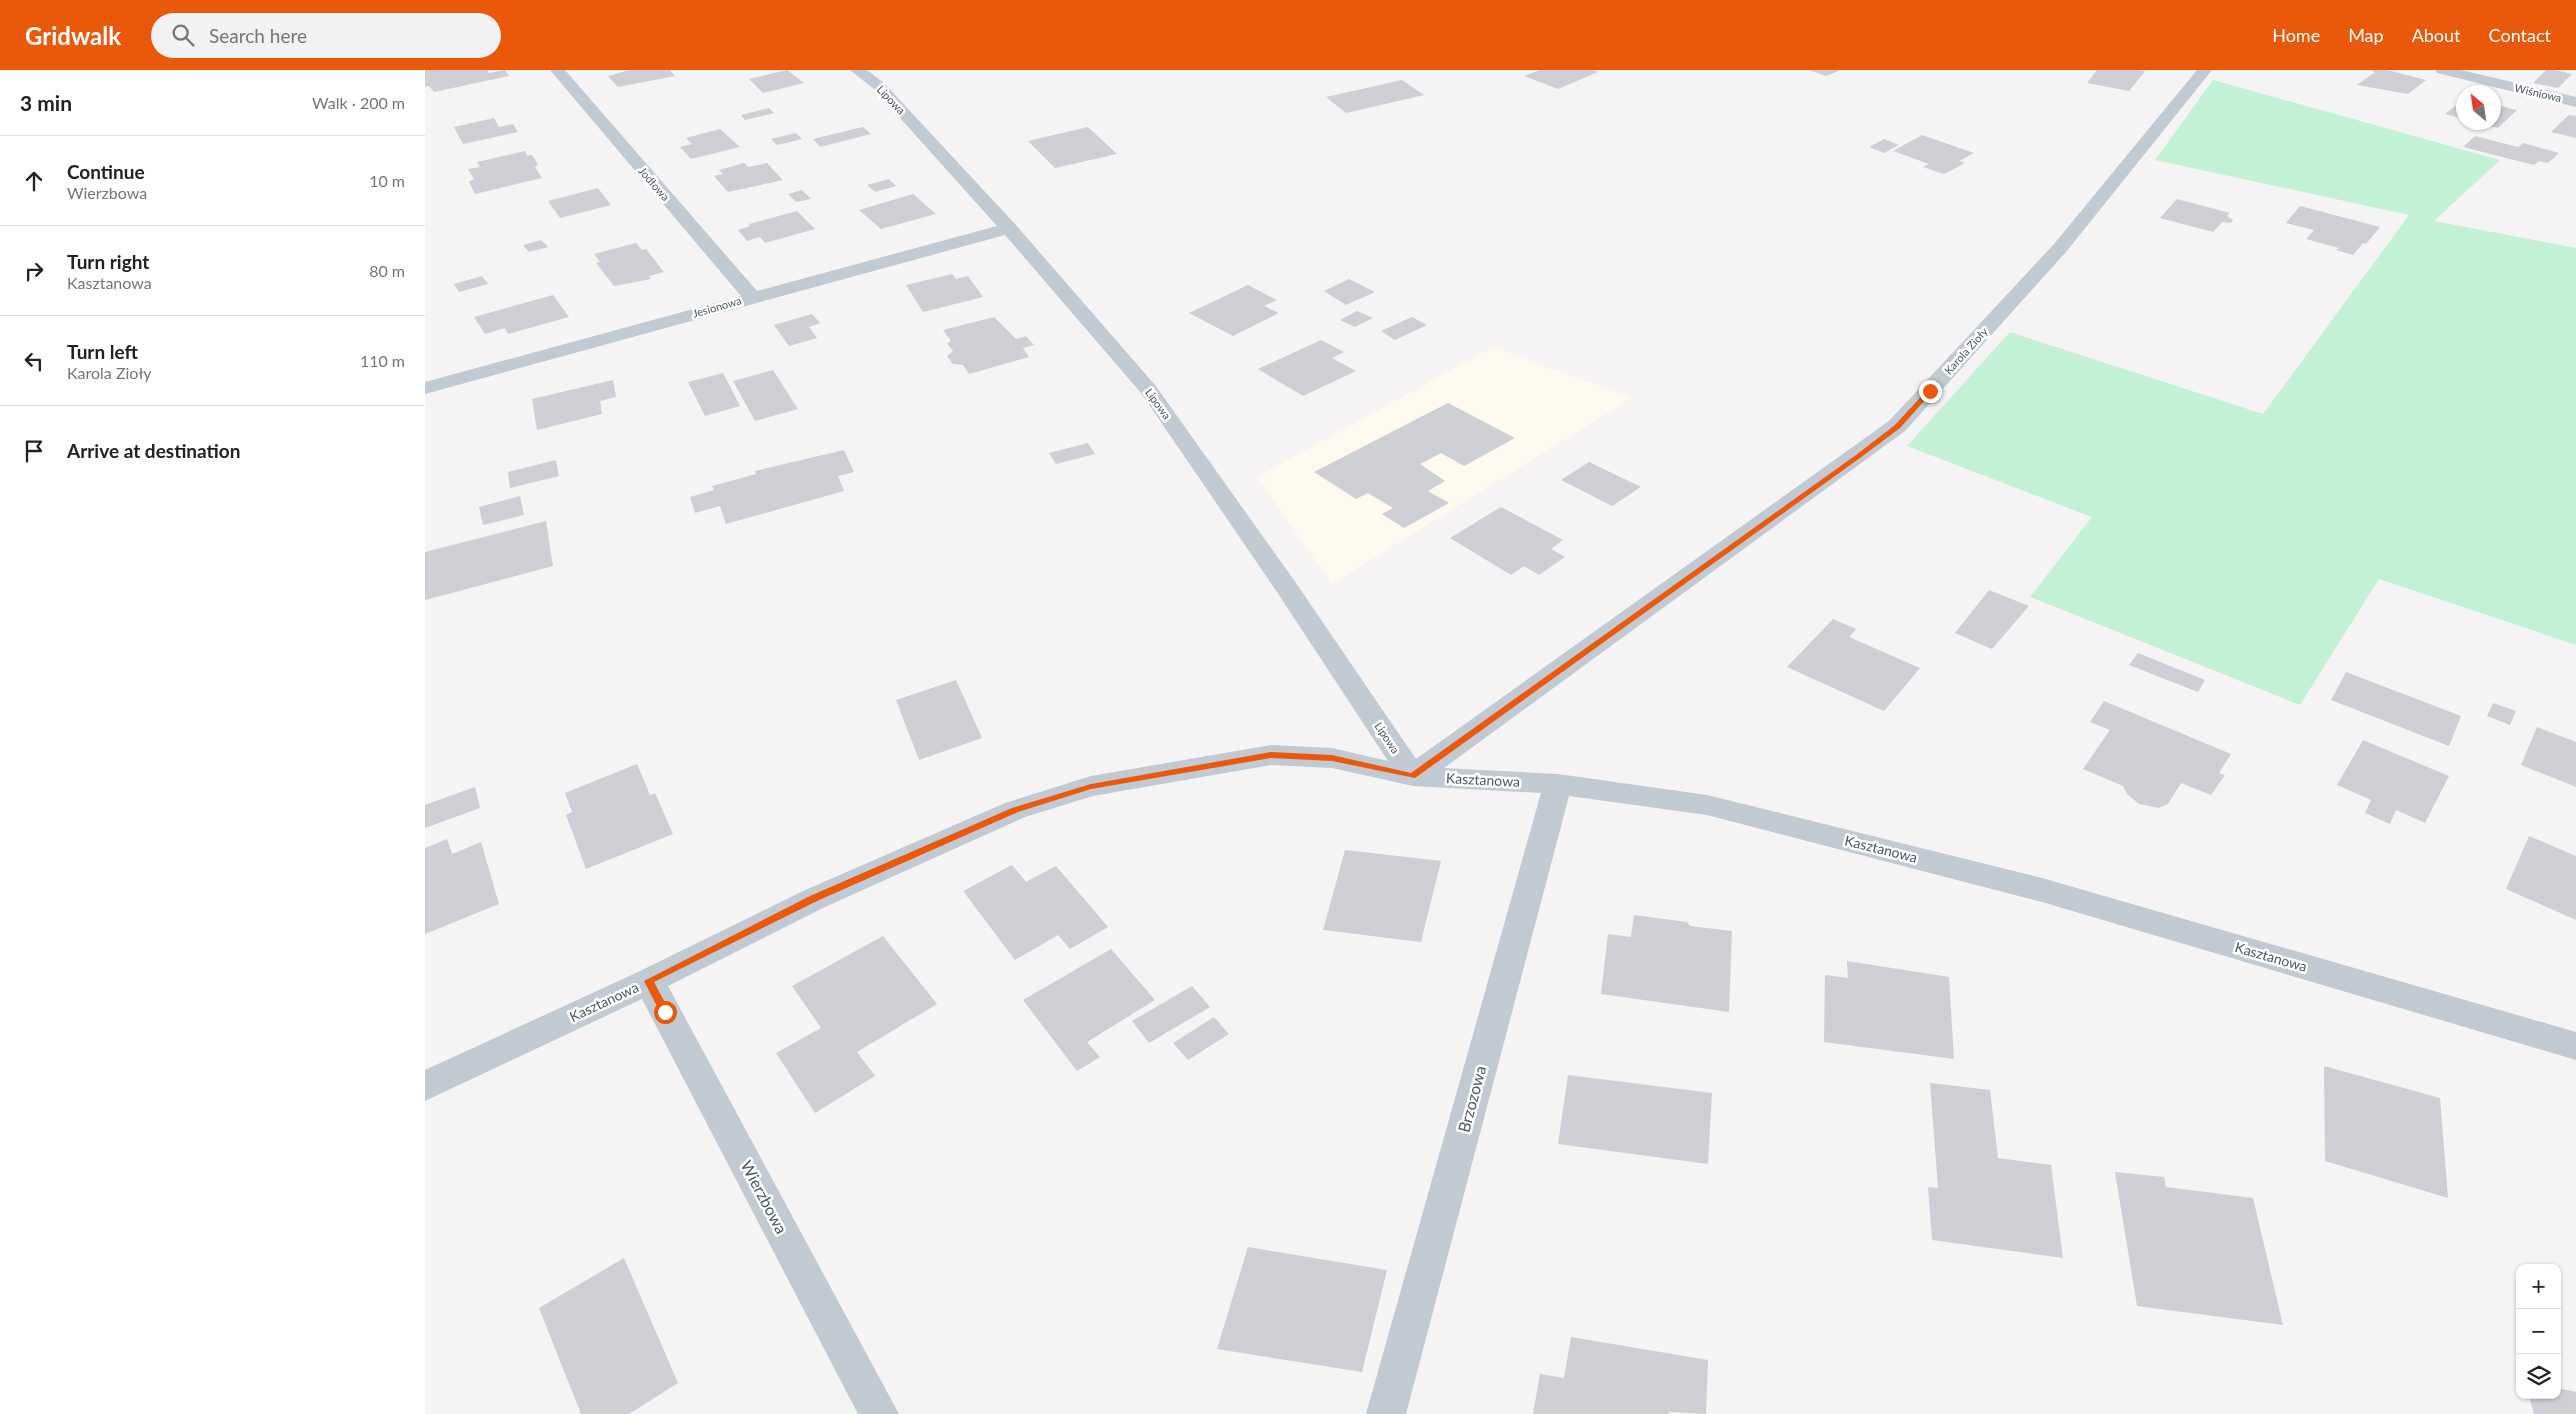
<!DOCTYPE html>
<meta charset="utf-8">
<style>
:root{--surface:#fff;--page:#f2f2f2;--text:#202124;--muted:#757577;--line:#e0e0e0;--accent:#ea580c}
body{margin:0;font-family:Lato,sans-serif;background:var(--page);color:var(--text)}
.controls{position:absolute;right:15px;bottom:15px;display:grid;overflow:hidden;border-radius:10px;box-shadow:0 1px 4px #0004}
.controls button{width:45px;height:45px;display:grid;place-items:center;padding:0;border:0;border-bottom:1px solid var(--line);background:var(--surface);color:var(--text);font:25px sans-serif}
.compass{position:absolute;left:2031px;top:15px;width:45px;height:45px;border-radius:50%;background:var(--surface);box-shadow:0 1px 4px #0004;rotate:331deg}
.stop{position:absolute;width:15px;height:15px;margin:-11px;border:4px solid #ea580c;border-radius:50%;background:#fff}
.stop.end{background:#ea580c;border-color:#fff;box-shadow:0 1px 5px #0008}
.list{margin:0;padding:0;list-style:none}
h2{display:flex;justify-content:space-between;align-items:center;height:65px;margin:0;padding:0 20px;font-size:21px}
h2 small{font-size:16px;font-weight:400;color:var(--muted)}
.list li{display:grid;grid-template-columns:32px 1fr auto;gap:15px;align-items:center;box-sizing:border-box;height:90px;padding:0 20px;border-top:1px solid var(--line)}
.list b{display:block;font-size:19px;white-space:nowrap}
.list p{margin:0;font-size:16px;white-space:nowrap;color:var(--muted)}
.list em{font-size:16px;font-style:normal;color:var(--muted)}
.icon{flex:none;width:28px;height:28px;fill:none;stroke:currentColor;stroke-width:2;stroke-linecap:round;stroke-linejoin:round}
.map{position:relative;flex:none;width:2151px;height:1344px;overflow:hidden}
header{display:flex;align-items:center;gap:30px;box-sizing:border-box;height:70px;padding:0 25px;background:var(--accent);color:#fff}
header strong{font-size:24px}
nav{display:flex;gap:28px;margin-inline-start:auto;font-size:18px}
.search{width:350px;height:45px;background:var(--page);display:flex;align-items:center;gap:12px;box-sizing:border-box;padding:0 18px;border-radius:28px;color:var(--muted);font-size:19px}
main{display:flex}
aside{flex:1;background:var(--surface)}
.map>svg:first-child{display:block}
.commercial{fill:#fdf9ef}
.green{fill:#c3f1d5}
.building{fill:#cdcfd5}
.lines{fill:none;stroke-linecap:round;stroke-linejoin:round}
.minor{fill:#c1cad2;fill-rule:evenodd}
.route{fill:#ea580c}
.labels{text-anchor:middle;stroke-width:5;stroke-linejoin:round;paint-order:stroke}
.far-street-label{font-size:11px;fill:#4a5661;stroke:#fff}
.street-label{font-size:14px;fill:#4a5661;stroke:#fff}
.near-street-label{font-size:16px;fill:#4a5661;stroke:#fff}
</style>
<header>
<strong>Gridwalk</strong>
<div class="search"><svg class="icon" aria-label="search" viewBox="0 0 24 24"><circle cx="10" cy="10" r="6"/><path d="M15 15l6 6"/></svg>Search here</div>
<nav><a>Home</a><a>Map</a><a>About</a><a>Contact</a></nav>
</header>
<main>
<aside>
<h2>3 min<small>Walk · 200 m</small></h2>
<ul class="list">
<li><svg class="icon" aria-label="ahead" viewBox="0 0 24 24"><path d="M12 20V5M6 11l6-6 6 6"/></svg><div><b>Continue</b><p>Wierzbowa</p></div><em>10 m</em></li>
<li><svg class="icon" aria-label="right" viewBox="0 0 24 24"><path d="M7 20v-9h11M14 6l5 5-5 5"/></svg><div><b>Turn right</b><p>Kasztanowa</p></div><em>80 m</em></li>
<li><svg class="icon" aria-label="left" viewBox="0 0 24 24"><path d="M17 20v-9H6M10 6l-5 5 5 5"/></svg><div><b>Turn left</b><p>Karola Zioły</p></div><em>110 m</em></li>
<li><svg class="icon" aria-label="arrive" viewBox="0 0 24 24"><path d="M6 21V4h12l-3 4 3 4H6"/></svg><div><b>Arrive at destination</b></div></li>
</ul>
</aside>
<div class="map">
<svg width="2151" height="1344" viewBox="0 0 2151 1344">
<rect width="100%" height="100%" fill="#f5f3f3"/>
<path class="commercial" d="M1068,277L1207,328L907,514L832,407Z"/>
<path class="green" d="M1788,10L2075,90L2009,151L2151,178V575L1954,509L1875,635L1605,527L1667,447L1482,376L1585,262L1838,344L1984,145L1730,90Z"/>
<path class="building" d="M0,0H62L64,3L80,0L84,6L9,22L4,16H0Z
M205,0H245L250,6L193,17L183,6Z
M362,0L379,13L338,23L324,9Z
M1115,0H1168L1173,2L1133,19L1099,6Z
M1384,0H1416L1401,6Z
M1672,0H1715L1720,1L1704,21L1662,13Z
M1946,0H1962L2001,10L1983,24L1932,15L1950,2Z
M2121,0H2130L2147,4L2133,18L2108,13Z
M977,10L999,25L921,43L901,27Z
M2039,29V49L2020,44Z
M2068,34L2092,40L2073,58L2054,53L2068,52Z
M344,38L349,43L320,50L316,45Z
M2144,45L2151,46V68L2126,62Z
M69,48L74,57L88,54L93,62L38,74L29,57Z
M438,57L446,64L395,77L388,69Z
M663,57L692,84L630,98L603,71Z
M295,59L315,77L266,89L255,77L267,74L261,68Z
M371,63L377,69L352,75L346,69Z
M1497,65L1549,83L1534,91L1540,93L1519,104L1498,97L1504,94L1468,81Z
M2050,66L2093,77L2098,73L2134,83L2123,93L2114,91L2109,95L2038,77Z
M1459,69L1474,75L1459,83L1444,77Z
M100,81L102,86L107,85L113,94L110,97L117,108L50,124L44,112L49,109L43,99L55,97L52,92Z
M319,93L323,97L342,93L358,110L303,122L289,106L298,104L294,100Z
M464,109L471,116L450,122L442,115Z
M173,118L186,135L135,148L123,131Z
M377,120L386,129L371,132L363,124Z
M488,124L511,144L456,159L434,140Z
M1752,129L1805,143L1802,146L1808,150L1806,153L1797,152L1788,162L1735,148Z
M1875,136L1955,157L1941,174L1938,173L1928,185L1911,180L1914,178L1881,169L1889,160L1861,153Z
M372,141L390,159L340,173L335,167L322,171L313,160L325,156L324,154Z
M116,170L123,177L104,182L98,175Z
M211,173L217,180L221,179L239,202L224,206L226,209L189,216L171,193L175,192L169,184Z
M527,204L531,209L543,206L558,227L498,242L481,215Z
M57,206L63,214L34,222L29,214Z
M924,209L950,222L921,235L899,221Z
M823,215L852,230L839,236L854,243L808,266L764,243Z
M128,225L144,247L83,264L80,258L60,264L49,247Z
M932,241L948,248L930,257L915,250Z
M387,244L395,253L384,257L392,268L364,276L349,255Z
M569,247L591,269L601,266L609,275L598,278L604,287L544,304L538,295L528,294L522,286L528,281L522,273L526,271L518,260Z
M987,247L1002,255L970,270L956,261Z
M896,270L919,282L907,288L931,301L878,326L833,299Z
M348,300L373,339L330,351L308,311Z
M298,303L315,336L280,346L263,312Z
M188,310L191,327L175,331L177,344L112,360L107,329Z
M1023,333L1090,368L1039,396L1016,383L995,394L1020,411L1003,421L1024,433L979,458L957,444L968,438L943,423L931,429L889,402Z
M663,373L670,384L631,394L624,383Z
M419,380L429,402L413,406L419,421L301,454L295,436L270,443L265,427L289,420L287,416L331,404L330,401Z
M131,390L134,406L85,418L83,402Z
M1164,392L1216,417L1187,436L1136,410Z
M95,426L99,445L58,455L54,437Z
M1076,437L1138,470L1126,479L1140,487L1114,505L1099,496L1086,505L1025,468Z
M121,451L128,496L0,530V482Z
M1564,520L1604,536L1567,579L1530,563Z
M1408,549L1431,559L1424,567L1495,598L1459,641L1362,597Z
M1713,583L1780,610L1773,622L1704,595Z
M1921,602L2036,646L2024,676L1906,630Z
M531,610L557,668L494,690L471,630Z
M1679,631L1806,684L1794,703L1800,705L1786,725L1756,713L1743,734L1734,738L1714,734L1702,724L1698,716L1658,699L1685,660L1665,652Z
M2068,633L2091,641L2085,655L2062,646Z
M2112,657L2151,672V717L2096,695Z
M1938,670L2024,706L2000,753L1971,740L1965,754L1940,743L1946,730L1912,715Z
M212,694L225,725L230,723L248,764L161,799L141,745L147,742L140,723Z
M50,717L55,738L0,758V735Z
M2104,766L2151,786V850L2081,819Z
M22,769L27,784L56,772L74,834L0,864V778Z
M920,780L1016,791L996,872L898,860Z
M587,795L601,812L631,796L683,857L645,879L633,865L590,890L538,821Z
M1209,845L1262,852L1265,856L1307,861L1304,942L1176,924L1183,864L1206,867Z
M458,866L512,934L432,982L450,1006L390,1043L351,983L396,958L367,916Z
M686,879L730,930L662,972L675,987L652,1001L598,930Z
M1422,891L1524,907L1529,989L1399,972L1400,905L1423,908Z
M767,916L785,937L724,973L707,951Z
M789,947L804,964L763,990L748,973Z
M1899,996L2015,1028L2023,1128L1900,1091Z
M1143,1005L1287,1023L1283,1094L1133,1074Z
M1505,1013L1565,1020L1573,1088L1626,1095L1638,1188L1507,1170L1503,1117L1513,1118Z
M1690,1102L1739,1107L1741,1117L1828,1128L1858,1255L1712,1236Z
M823,1177L962,1200L937,1302L792,1279Z
M199,1188L253,1313L204,1344H156L114,1238Z
M1146,1267L1283,1290L1281,1344L1244,1342V1344H1108L1115,1304L1139,1308Z
M2132,1318L2151,1322V1344H2109L2104,1325H2132Z"/>
<g class="lines">
<path class="minor" d="M125,0H140L332,221L572,156L449,19L425,0H442L459,13L590,154L730,315L871,513L991,689L1464,351L1629,174L1772,0H1787L1641,182L1480,361L1019,698L1133,704L1282,725L1617,808L2151,962V990L1617,832L1282,745L1144,726L981,1344H941L1116,723L988,716L907,698L846,695L668,726L600,747L400,837L243,916L474,1344H433L217,929L0,1031V1000L213,902L378,821L580,733L666,706L846,675L907,678L963,691L852,522L716,323L580,165L0,324V312L316,226Z
M2010,0H2036L2151,27V37L2012,3Z"/>
</g>
<path class="route" d="M1503,319L1508,321L1475,358L1435,388L990,708L907,691L846,688L666,719L593,742L392,831L229,912L245,942L243,944H236L219,911L385,826L587,738L666,714L846,682L907,685L986,703L1431,385L1470,355Z"/>
<g class="labels">
<g class="far-street-label">
<text transform="translate(2113 23) rotate(13)" y="4">Wiśniowa</text>
<text transform="translate(466 30) rotate(46)" y="4">Lipowa</text>
<text transform="translate(229 114) rotate(49)" y="4">Jodłowa</text>
<text transform="translate(292 237) rotate(-16)" y="4">Jesionowa</text>
<text transform="translate(1541 281) rotate(-48)" y="4">Karola Zioły</text>
<text transform="translate(733 334) rotate(54)" y="4">Lipowa</text>
<text transform="translate(962 668) rotate(56)" y="4">Lipowa</text>
</g>
<g class="street-label">
<text transform="translate(1058 710) rotate(3)" y="5">Kasztanowa</text>
<text transform="translate(1456 779) rotate(14)" y="5">Kasztanowa</text>
<text transform="translate(1846 887) rotate(16)" y="5">Kasztanowa</text>
<text transform="translate(179 932) rotate(-25)" y="5">Kasztanowa</text>
</g>
<g class="near-street-label">
<text transform="translate(1047 1029) rotate(-75)" y="6">Brzozowa</text>
<text transform="translate(339 1127) rotate(62)" y="6">Wierzbowa</text>
</g>
</g>
</svg>
<div class="controls">
<button>+</button>
<button>−</button>
<button><svg class="icon" aria-label="layers" viewBox="0 0 24 24"><path d="M12 4l9 5-9 5-9-5zM3 14l9 5 9-5"/></svg></button>
</div>
<svg class="compass" viewBox="-18 -18 36 36"><path d="M0-13l5 13h-10z" fill="#e53935"/><path d="M0 13l5-13h-10z" fill="#757577"/></svg>
<div class="stop" style="left:240px;top:942px"></div>
<div class="stop end" style="left:1505px;top:321px"></div>
</div>
</main>
